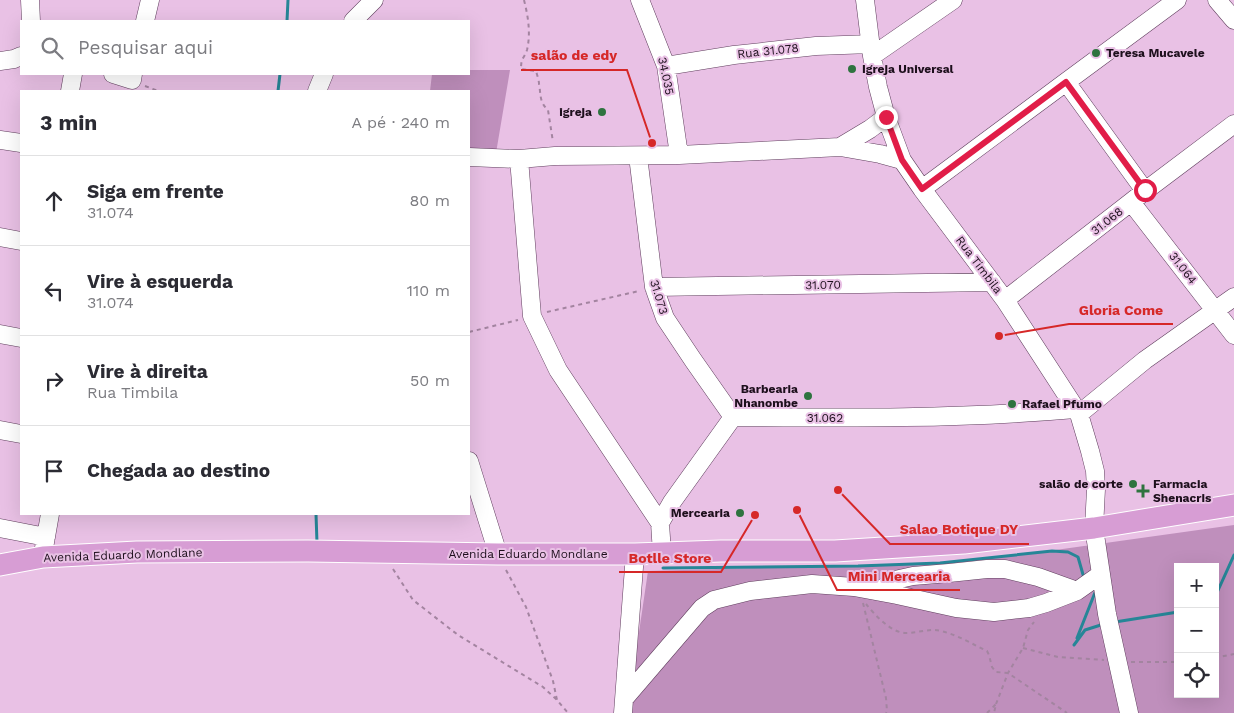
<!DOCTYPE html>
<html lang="pt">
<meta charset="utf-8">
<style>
:root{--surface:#fff;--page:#f7f7f7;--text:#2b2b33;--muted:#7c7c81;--line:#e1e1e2}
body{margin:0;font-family:"Work Sans",sans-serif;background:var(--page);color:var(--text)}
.controls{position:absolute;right:15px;bottom:15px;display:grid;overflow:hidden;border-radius:0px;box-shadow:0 5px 20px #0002}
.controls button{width:45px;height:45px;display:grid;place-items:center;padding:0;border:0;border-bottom:1px solid var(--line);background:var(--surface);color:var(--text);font:25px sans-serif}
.stop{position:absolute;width:15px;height:15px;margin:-11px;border:4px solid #e11d48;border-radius:50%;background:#fff}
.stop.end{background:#e11d48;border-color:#fff;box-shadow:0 1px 5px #0008}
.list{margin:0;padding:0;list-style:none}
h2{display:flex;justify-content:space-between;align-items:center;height:65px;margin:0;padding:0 20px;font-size:21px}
h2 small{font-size:16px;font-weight:400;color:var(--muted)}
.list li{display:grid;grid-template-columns:32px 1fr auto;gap:15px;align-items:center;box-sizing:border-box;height:90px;padding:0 20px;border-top:1px solid var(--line)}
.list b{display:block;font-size:19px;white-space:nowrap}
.list p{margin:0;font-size:16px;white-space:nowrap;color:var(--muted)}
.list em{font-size:16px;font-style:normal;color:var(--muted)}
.icon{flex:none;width:28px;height:28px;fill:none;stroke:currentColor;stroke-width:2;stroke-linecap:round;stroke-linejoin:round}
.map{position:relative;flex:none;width:1234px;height:713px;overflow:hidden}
.search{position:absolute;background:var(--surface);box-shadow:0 5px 20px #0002;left:20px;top:20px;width:450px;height:55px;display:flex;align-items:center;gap:12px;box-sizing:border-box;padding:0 18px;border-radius:0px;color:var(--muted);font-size:19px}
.panel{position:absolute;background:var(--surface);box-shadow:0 5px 20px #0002;left:20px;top:90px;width:450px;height:425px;border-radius:0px}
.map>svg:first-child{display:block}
.green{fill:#bf8fbc;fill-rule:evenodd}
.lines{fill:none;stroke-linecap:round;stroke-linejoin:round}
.stream{stroke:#268697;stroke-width:3}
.minor-casing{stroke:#603f5e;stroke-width:19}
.major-casing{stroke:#fff;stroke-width:23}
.path{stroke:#a384a0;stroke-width:2;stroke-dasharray:4 4;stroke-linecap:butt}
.minor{stroke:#fff;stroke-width:18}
.major{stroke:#d79dd4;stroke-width:21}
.route{stroke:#e11d48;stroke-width:6}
.poi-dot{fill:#2e733f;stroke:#e9c1e5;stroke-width:2}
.labels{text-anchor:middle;stroke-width:4;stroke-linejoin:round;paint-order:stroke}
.street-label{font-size:12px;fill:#1d0f1c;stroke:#e9c1e5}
.poi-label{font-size:12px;font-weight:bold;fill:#1d0f1c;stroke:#e9c1e5;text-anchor:start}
.leader{fill:none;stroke:#d62828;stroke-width:2}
.callout-dot{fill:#d62828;stroke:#e9c1e5;stroke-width:2}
.callout-label{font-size:14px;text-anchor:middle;font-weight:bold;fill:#d62828;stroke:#e9c1e5;stroke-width:4;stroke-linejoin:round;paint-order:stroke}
</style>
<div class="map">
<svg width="1234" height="713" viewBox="0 0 1234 713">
<rect width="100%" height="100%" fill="#e9c1e5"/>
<path class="green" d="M469,70H510L496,153L469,152V91H430L432,74H469Z
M1234,525V713H629V700L648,571L938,563L1034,553ZM1178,567H1215V694H1178Z"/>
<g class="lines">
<path class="stream" d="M287,21L288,0
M278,91L280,74
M316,514L317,543
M663,568L858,566L940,563L1052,551L1068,552L1078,557L1084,578
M1215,597L1234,555
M1115,622L1178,612
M1077,638L1096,590
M1074,645L1085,630L1104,624"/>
<g class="minor-casing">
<path id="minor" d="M30,0L31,21
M640,0L666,66L679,155
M865,0L872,56L878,87L886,117L902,160L922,189L1005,300L1079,414L1090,451L1095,471L1096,489L1094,528L1107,614L1129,713
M1217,0L1234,20
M145,21L150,0
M353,21L374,0
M872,56L953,0
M0,61L14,59L21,56
M666,66L734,55L816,46L871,44
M113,74L132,80L133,74
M1066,82L1145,191
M70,91L73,74
M317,91L324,74
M0,140L21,143
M840,147L870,129L886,117
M638,156L654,287L665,318L693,360L733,417
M469,157L519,159L555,156L679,155L840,147L880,154L902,160
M519,159L532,316L558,370L660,523
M922,189L1066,82L1177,0
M1131,202L1234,335
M0,237L21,241
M654,287L992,282
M1005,300L1131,202L1145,191L1234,124
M0,334L21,338
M1079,414L1145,360L1234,297
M0,430L21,434
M469,461L498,554
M0,528L46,537
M44,548L50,514
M662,553L660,523L672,502L733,417C847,418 961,419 1075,409
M879,591L895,580L913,576L949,573L987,569H1005L1038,577L1077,591
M624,699L702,608L714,600L750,591L812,584L854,587L897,595L956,608L994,612L1029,608L1046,603L1077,591L1101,574
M623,713L635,554"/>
</g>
<g class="major-casing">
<path id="major" d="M0,565L43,557L137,552L308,551L498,554H635L721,551H835L964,543L1094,528L1234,505"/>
</g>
<path class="path" d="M524,0C528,16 531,33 527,50C524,59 521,57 521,69L536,71C537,75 539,80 539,84C541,94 539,102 548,110L553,142
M145,86L158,91
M547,312L639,291
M469,332L518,320
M393,569L413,600L458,635L543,687L557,700L568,713
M506,570L526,607L553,681L557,700
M863,603L886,698L887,711L886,713
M866,604C875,615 891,633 906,633C918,633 929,628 941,631C958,635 972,644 987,651L989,655L992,667L996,672L1008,673L1067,713
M1023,648L1058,657L1104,660
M1215,658L1234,654
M1131,662H1178
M996,704L1008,673L1023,648L1028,630L1034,622
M987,713L996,704L994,713"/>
<use href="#minor" class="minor"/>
<use href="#major" class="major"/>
</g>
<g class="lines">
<path class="route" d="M886,117L902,160L922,189L1066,82L1145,190"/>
</g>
<g class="poi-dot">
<circle cx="1096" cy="53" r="5"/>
<circle cx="852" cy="69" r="5"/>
<circle cx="602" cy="112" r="5"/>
<circle cx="808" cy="396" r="5"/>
<circle cx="1012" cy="404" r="5"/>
<circle cx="1133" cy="484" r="5"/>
<path d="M1140.5 483.5h5v5h5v5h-5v5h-5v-5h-5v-5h5z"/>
<circle cx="740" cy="513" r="5"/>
</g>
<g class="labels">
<g class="street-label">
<text transform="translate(768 51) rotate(-6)" y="4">Rua 31.078</text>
<text transform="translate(666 76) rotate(78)" y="4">34.035</text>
<text transform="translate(1107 221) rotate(-38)" y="4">31.068</text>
<text transform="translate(979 265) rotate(53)" y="4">Rua Timbila</text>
<text transform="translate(1183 268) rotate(52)" y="4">31.064</text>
<text transform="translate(823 285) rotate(-1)" y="4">31.070</text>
<text transform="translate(659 297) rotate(73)" y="4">31.073</text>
<text x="825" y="422">31.062</text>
<text x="528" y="558">Avenida Eduardo Mondlane</text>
<text transform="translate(123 555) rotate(-2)" y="4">Avenida Eduardo Mondlane</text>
</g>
<g class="poi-label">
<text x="1106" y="57">Teresa Mucavele</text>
<text x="862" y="73">Igreja Universal</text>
<text x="592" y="116" text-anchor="end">igreja</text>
<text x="798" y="393" text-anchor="end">Barbearia<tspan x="798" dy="14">Nhanombe</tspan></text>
<text x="1022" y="408">Rafael Pfumo</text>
<text x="1123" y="488" text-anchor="end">salão de corte</text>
<text x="1153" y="488">Farmacia<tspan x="1153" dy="14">Shenacris</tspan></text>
<text x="730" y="517" text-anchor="end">Mercearia</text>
</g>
</g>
<path class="leader" d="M652 143L627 70H521M999 336L1069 324H1173M838 490L890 544H1029M755 515L721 572H619M797 510L837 590H960"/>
<g class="callout-dot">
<circle cx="652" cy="143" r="5"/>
<circle cx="999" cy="336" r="5"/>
<circle cx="838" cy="490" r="5"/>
<circle cx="755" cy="515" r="5"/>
<circle cx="797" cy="510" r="5"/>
</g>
<g class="callout-label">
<text x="574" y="60">salão de edy</text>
<text x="1121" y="315">Gloria Come</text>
<text x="959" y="534">Salao Botique DY</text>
<text x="670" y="563">Botlle Store</text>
<text x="899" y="581">Mini Mercearia</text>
</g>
</svg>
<div class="controls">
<button>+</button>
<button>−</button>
<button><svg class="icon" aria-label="locate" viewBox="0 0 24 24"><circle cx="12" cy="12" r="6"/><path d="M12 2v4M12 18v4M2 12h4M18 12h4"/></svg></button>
</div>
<div class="stop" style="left:1145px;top:190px"></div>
<div class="stop end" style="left:886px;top:117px"></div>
<div class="search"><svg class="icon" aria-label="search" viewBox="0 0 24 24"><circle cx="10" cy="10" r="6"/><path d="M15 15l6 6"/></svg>Pesquisar aqui</div>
<section class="panel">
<h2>3 min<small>A pé · 240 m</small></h2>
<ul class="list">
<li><svg class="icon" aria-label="ahead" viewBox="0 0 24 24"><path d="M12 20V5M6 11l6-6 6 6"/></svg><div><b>Siga em frente</b><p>31.074</p></div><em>80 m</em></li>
<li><svg class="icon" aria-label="left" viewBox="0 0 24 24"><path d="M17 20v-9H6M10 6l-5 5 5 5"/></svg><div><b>Vire à esquerda</b><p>31.074</p></div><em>110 m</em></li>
<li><svg class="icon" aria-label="right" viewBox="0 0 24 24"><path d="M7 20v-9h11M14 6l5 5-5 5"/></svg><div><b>Vire à direita</b><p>Rua Timbila</p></div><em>50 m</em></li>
<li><svg class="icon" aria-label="arrive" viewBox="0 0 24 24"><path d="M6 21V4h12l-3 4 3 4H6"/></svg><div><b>Chegada ao destino</b></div></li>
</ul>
</section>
</div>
